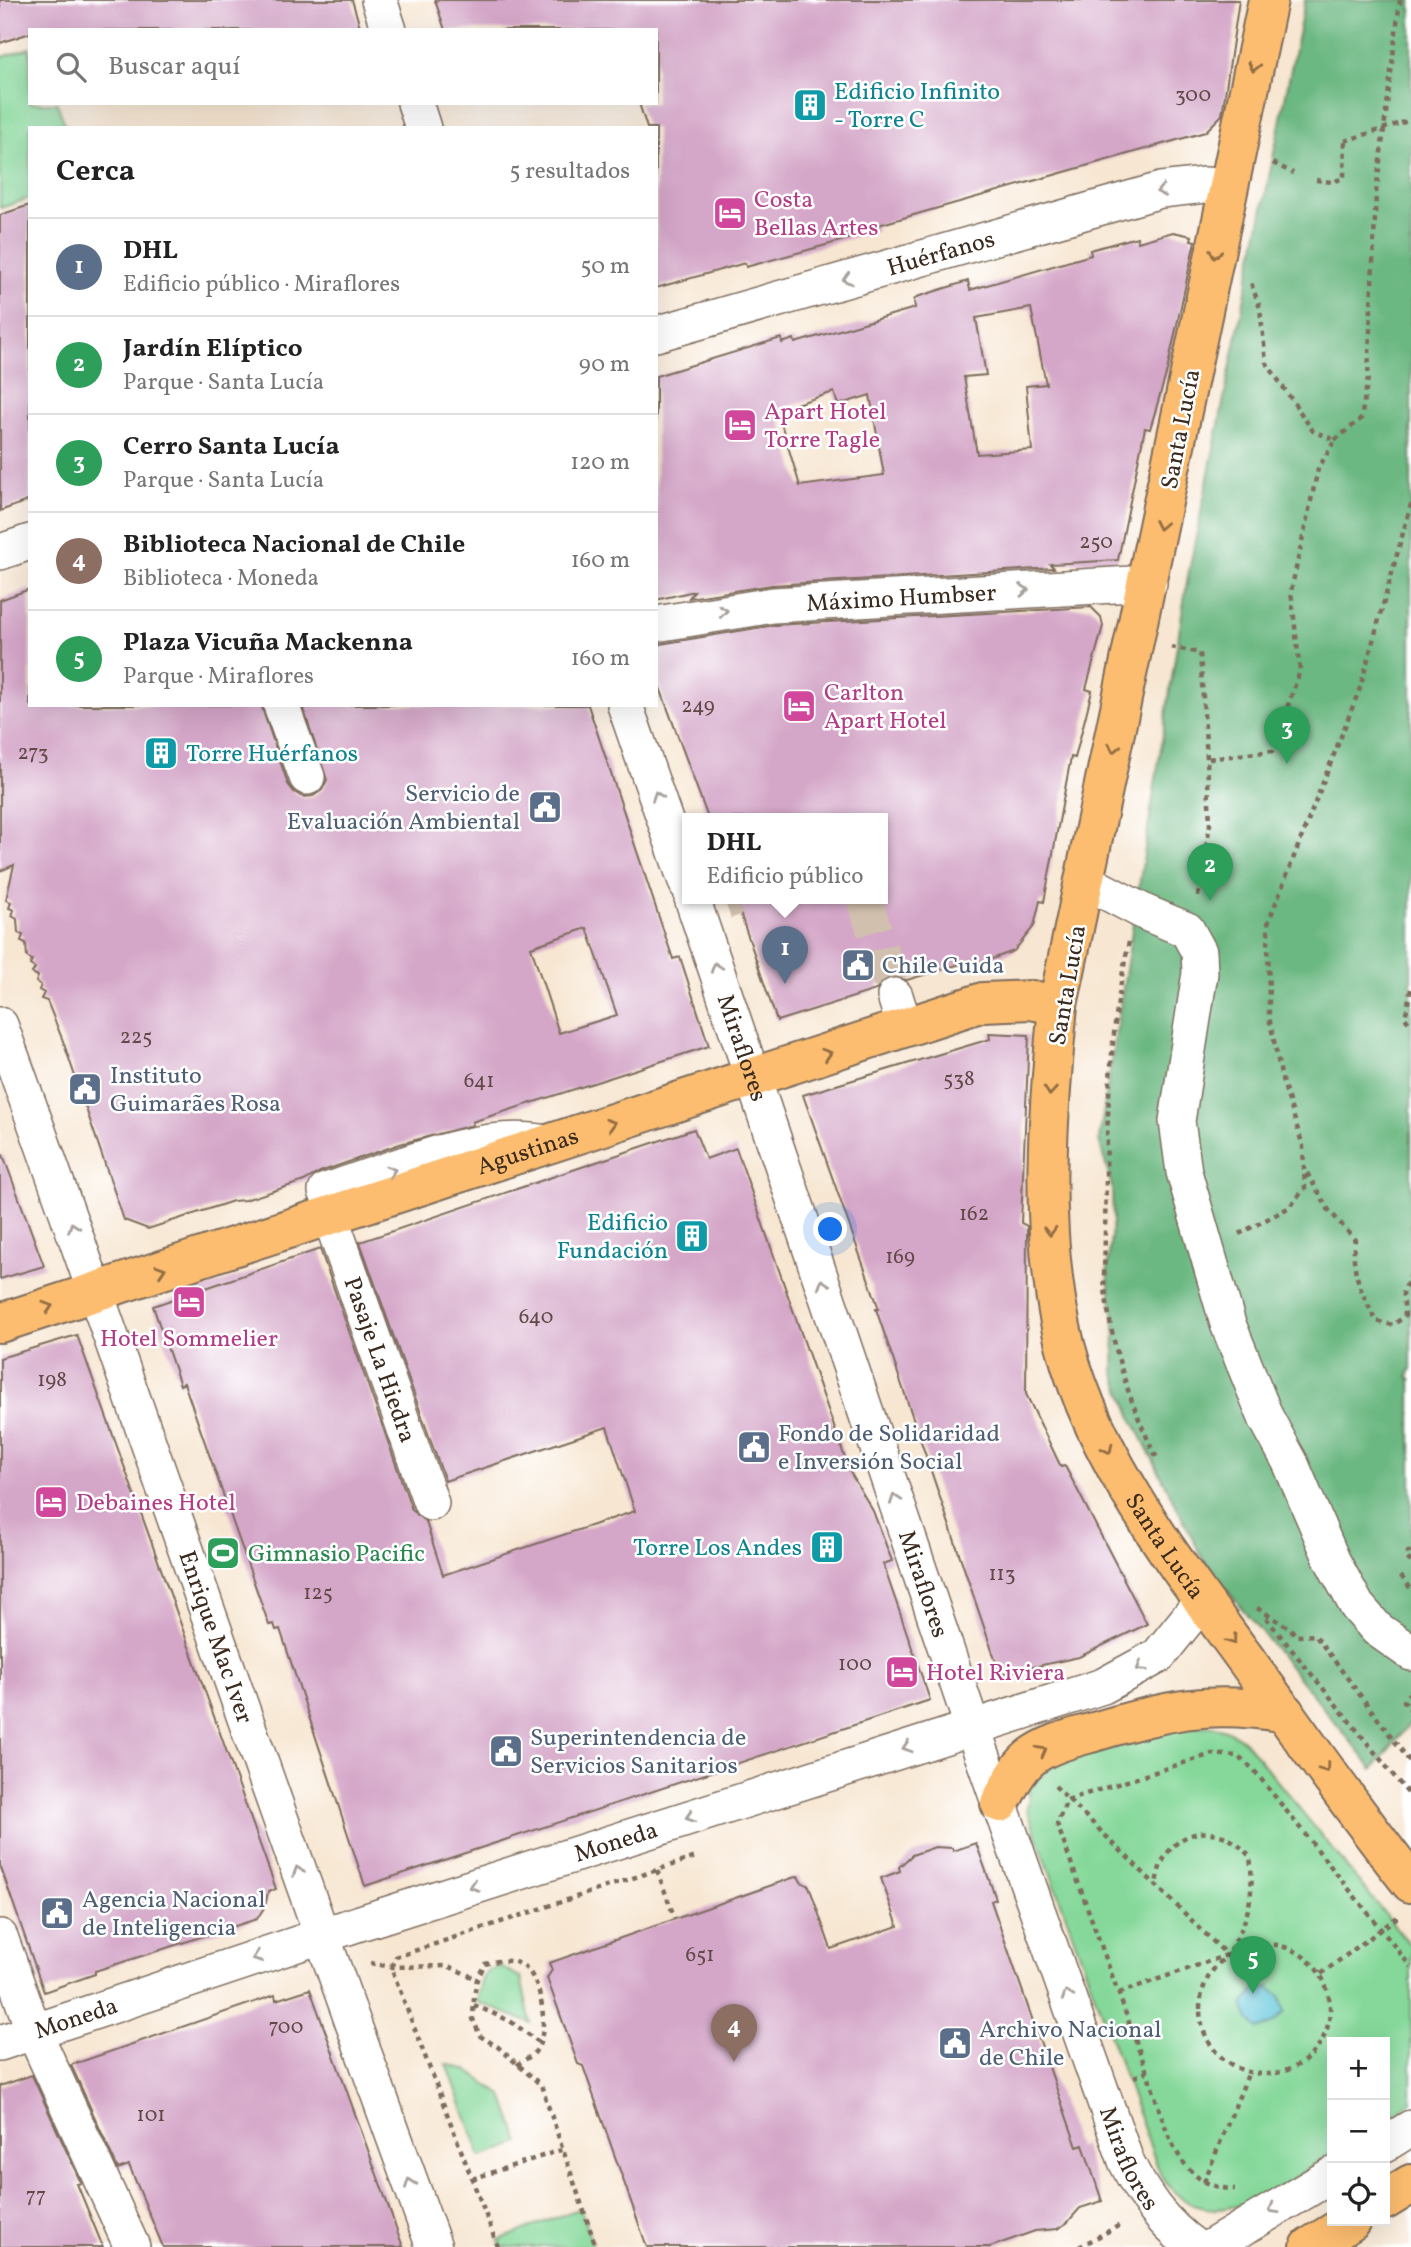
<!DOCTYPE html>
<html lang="es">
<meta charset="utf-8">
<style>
:root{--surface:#fff;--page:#f6f6f6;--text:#222;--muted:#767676;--line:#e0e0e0;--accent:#111827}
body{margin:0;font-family:Vollkorn,serif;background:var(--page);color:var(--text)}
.controls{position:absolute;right:21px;bottom:21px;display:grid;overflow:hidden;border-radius:0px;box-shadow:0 7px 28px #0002}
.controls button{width:63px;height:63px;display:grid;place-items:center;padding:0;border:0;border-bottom:2px solid var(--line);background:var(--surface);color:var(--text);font:35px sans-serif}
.you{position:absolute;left:831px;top:1230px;width:24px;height:24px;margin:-18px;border:5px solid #fff;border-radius:50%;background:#1a73e8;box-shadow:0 0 0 10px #1a73e833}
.badge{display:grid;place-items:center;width:46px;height:46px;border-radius:50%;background:var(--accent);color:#fff;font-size:23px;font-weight:700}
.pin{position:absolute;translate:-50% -58px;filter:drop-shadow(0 2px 4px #0008)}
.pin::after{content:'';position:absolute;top:37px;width:24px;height:21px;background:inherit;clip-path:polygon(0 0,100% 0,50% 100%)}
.popup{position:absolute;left:682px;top:813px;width:206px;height:91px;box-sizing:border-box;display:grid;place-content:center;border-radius:0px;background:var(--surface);filter:drop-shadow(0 2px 5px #0005);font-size:23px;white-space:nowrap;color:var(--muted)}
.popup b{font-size:26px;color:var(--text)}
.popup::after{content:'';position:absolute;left:50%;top:100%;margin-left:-14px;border:14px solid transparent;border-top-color:var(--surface)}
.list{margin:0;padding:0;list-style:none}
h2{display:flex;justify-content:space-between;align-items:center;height:91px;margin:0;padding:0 28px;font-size:30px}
h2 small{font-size:23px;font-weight:400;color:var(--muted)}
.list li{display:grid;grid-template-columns:46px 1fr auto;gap:21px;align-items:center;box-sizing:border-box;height:98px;padding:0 28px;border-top:2px solid var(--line)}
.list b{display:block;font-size:26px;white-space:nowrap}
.list p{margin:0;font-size:23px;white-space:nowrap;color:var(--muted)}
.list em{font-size:23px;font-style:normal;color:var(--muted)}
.icon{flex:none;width:38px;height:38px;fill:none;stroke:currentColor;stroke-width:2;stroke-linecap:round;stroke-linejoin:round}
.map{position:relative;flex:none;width:1411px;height:2247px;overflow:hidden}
.search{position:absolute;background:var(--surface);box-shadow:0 7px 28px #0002;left:28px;top:28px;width:630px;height:77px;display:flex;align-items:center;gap:18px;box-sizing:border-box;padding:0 24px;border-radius:0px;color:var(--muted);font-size:26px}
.panel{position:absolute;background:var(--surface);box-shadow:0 7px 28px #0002;left:28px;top:126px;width:630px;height:581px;border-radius:0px}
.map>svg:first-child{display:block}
.green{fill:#85d89a;stroke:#60815c;stroke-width:2}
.forest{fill:#6cb882;stroke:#547150;stroke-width:2}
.water{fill:#5ec6da;stroke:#4c787c;stroke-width:2}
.building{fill:#d4a6c8;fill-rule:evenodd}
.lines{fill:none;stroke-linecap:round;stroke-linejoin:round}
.minor-tunnel{stroke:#d1c0ad;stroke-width:35;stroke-dasharray:35 18;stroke-linecap:butt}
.minor-casing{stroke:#7d6c5d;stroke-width:38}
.major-casing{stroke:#7d6c5d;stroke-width:42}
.path{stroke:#7d6c5d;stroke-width:4.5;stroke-dasharray:5 5;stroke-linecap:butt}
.minor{stroke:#fff;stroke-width:35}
.major{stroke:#fcbd6f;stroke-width:38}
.path-bridge{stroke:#7d6c5d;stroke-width:4.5;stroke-dasharray:5 5;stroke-linecap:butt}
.oneway{stroke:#926c42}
.oneway2{stroke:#a79f9a}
.labels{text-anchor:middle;stroke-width:5;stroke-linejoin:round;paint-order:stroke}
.number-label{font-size:21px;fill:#614948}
.culture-label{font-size:24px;fill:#0d838f;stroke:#fff;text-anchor:start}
.hotel-label{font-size:24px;fill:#b23c85;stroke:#fff;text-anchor:start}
.street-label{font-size:24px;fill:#3b2a1e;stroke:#fff}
.service-label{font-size:24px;fill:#4e5e75;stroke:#fff;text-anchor:start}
.leisure-label{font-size:24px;fill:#27864d;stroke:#fff;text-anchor:start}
</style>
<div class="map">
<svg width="1411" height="2247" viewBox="0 0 1411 2247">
<rect width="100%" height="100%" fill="#fff"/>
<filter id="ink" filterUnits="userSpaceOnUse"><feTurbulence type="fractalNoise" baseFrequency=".0143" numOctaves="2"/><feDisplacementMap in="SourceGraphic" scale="14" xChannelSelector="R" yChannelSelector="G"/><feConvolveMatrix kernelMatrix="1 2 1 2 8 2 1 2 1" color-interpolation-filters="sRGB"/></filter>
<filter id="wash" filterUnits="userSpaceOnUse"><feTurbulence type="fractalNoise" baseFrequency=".00686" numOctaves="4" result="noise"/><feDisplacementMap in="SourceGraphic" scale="28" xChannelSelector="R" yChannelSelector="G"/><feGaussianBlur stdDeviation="1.57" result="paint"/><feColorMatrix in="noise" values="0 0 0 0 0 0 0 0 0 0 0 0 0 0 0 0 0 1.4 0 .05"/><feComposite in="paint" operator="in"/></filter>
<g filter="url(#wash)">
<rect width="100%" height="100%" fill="#f7e6d1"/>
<path class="green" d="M30,48V103H57L66,128H30V198L0,208V58Z
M1179,1726C1210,1726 1224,1723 1248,1745L1411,1946V2103L1385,2120V2042H1332V2153C1281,2186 1208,2247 1161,2176L1027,1809L1030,1788L1048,1768Z
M500,1966L521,1978L531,2023L477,2002C480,1983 480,1971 500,1966Z
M447,2064L467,2070L503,2096L520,2143L481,2157Z
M580,2208L593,2247H502L499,2240Z"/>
<path class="forest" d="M1305,0H1411V1368L1408,1377L1411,1378V1722L1373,1769L1205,1563L1133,1420L1114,1372L1115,1326L1107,1270L1113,1220L1112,1187L1099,1140L1188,576Z"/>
<path class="water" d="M1269,1987L1280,1996L1285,2012L1274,2023L1258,2029L1249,2020L1243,2004L1254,1992Z"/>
<g id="blocks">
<path class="building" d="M0,0H352L361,30H30V33L0,43Z
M435,0H1239L1222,115L1205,132L875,226L877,231L746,267L745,263L656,288V128H647L639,103H656V30H445Z
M30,205V500L0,511V215Z
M1173,232L1192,236L1191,240L1195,241L1167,371L1150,429L1145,428L1118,560L1050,564L1054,568L772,585L689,598L694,591L656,600V376L781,338L782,343L794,339L795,343L915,308L914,300L917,297L968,281L970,290L1091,255L1090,250L1137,237L1138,242ZM1031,308L1046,384L1026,386L1032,450L977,454L964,377L986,375L976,318ZM834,392L838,405L870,395L884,475L800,486L777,410Z
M30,589V705H261L288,784L294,792L303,797L313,796L322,790L327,780L302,705H588L673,959L680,957L709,1046L472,1122L473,1125L400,1144L320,1172L304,1181L245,1200L233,1201L148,1229L124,1220L63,1041L47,1001L41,999L44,993L39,990L41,985L36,982L38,976L32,973L35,968L30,965L32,960L27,957L26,943L21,941L23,935L18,933L17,919L12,916L14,910L9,908L11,902L6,900L14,865L0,871V600ZM587,928L617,1015L559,1033L531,947Z
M1091,607L1101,617L1103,626L1086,689L1092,691L1075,758L1071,757L1044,902L1040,901L1034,926L1014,951L978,964L977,961L967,962L907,980L890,977L881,982L876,990L777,1021L735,898H883V818H708L656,677V650L660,644L775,625Z
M989,1033L1029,1035L1021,1223L1027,1226L1026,1394L1061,1467L1065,1466L1147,1624L1079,1657L1000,1674L876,1309H879L803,1095L990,1039Z
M694,1129L706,1159L736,1148L850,1472L873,1511L892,1561L883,1564L930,1700L365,1886L280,1629L276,1630L274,1624L269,1625L184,1383L180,1385L153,1306L320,1249L412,1510L426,1522L443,1575L635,1511L607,1427L445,1481L360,1242Z
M3,1155L44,1266L0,1279V1156Z
M77,1335L276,1889L268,1892L265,1906L257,1919L95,1971V1974L44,1992L0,1865V1358Z
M976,1843L996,1899L991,1901L1077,2147L1083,2145L1102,2201L1080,2208L1067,2223L1057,2229L1035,2231L990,2247H647L583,2066L578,2064L547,1978L552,1970L549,1963L798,1876L801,1882L809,1886L831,1949L898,1926L881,1878L900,1871L899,1867L912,1855L935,1847L952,1848L953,1851Z
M310,1989L403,2247H163L129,2165L118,2169L71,2065L275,1995L276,2000Z
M32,2075L81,2183L77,2184L103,2247H0V2086Z"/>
</g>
</g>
<g filter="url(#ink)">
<use href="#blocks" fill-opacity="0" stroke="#7d6c5d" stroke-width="2"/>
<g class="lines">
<path class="minor-tunnel" d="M864,898L895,996
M725,902L736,898"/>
<g class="minor-casing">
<g id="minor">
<path d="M379,0L389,30"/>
<path d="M415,103L423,128"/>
<path id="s1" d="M656,334L1161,190L1205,185L1228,187"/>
<path d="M0,552L30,542"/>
<path id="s2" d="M656,624L773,605L1149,583"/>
<path d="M281,705L307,777"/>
<path d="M625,705L687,884"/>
<path d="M1087,882L1146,913L1187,930L1199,952L1200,973L1177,1121L1184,1172L1228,1324L1266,1418L1290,1462L1332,1560L1357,1606L1377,1629L1411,1653"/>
<path id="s3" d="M692,898L972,1726L1126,2161C1143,2196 1163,2224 1195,2247"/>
<path d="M895,996L905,1028"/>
<path id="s4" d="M0,1025C147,1432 285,1841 434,2247"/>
<path d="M326,1191C390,1171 479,1129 545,1143"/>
<path id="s5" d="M330,1216L431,1503"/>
<path d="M0,1937L34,2032L132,2247"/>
<path id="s6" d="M0,2043L357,1924L1103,1686L1158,1656L1203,1600"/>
<path d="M1385,2144L1411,2128"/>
<path d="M1211,2247L1332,2175"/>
</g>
</g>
<g class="major-casing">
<g id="major">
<path id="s7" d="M1268,0L1058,1005C1048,1111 1039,1221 1061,1327C1087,1455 1185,1575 1260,1679C1309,1747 1358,1817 1411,1883"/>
<path id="s8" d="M0,1323L983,1002L1031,1000L1058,1005"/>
<path d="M1000,1803C1009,1787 1016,1770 1030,1758C1047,1744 1073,1738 1094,1732C1166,1710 1210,1700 1285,1713"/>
<path d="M1385,2200L1411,2184"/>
<path d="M1310,2247L1352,2221"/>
</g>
</g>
<path class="path" d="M1401,123L1411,120
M1273,163L1293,173
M1316,180L1332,182L1344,178L1345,141
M1335,440L1361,419L1368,378L1376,193L1400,0
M1171,647L1200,653L1207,759
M1198,896L1210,824L1207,759L1272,751L1300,671L1291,591L1318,469L1335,440L1313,431L1266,362L1260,308L1250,280
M1129,942C1104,1052 1107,1166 1104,1279C1110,1341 1128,1402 1157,1458
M1411,989L1405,1018L1411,1025
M1307,1173L1328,1209L1355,1240C1350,1271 1362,1293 1376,1321L1393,1325L1405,1316L1403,1292L1411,1275
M1239,1234L1290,1207L1305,1188L1303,1146L1282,1079L1269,1017L1268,923L1360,688L1411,504
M1411,1552H1408L1407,1558L1411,1562
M1401,1576L1411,1589
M1257,1608L1291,1629L1296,1636L1315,1635L1411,1763
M1266,1618L1411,1797
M1411,1692L1404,1701L1411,1710
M1055,1786L1227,1955
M657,1870L675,1919
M1200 2009a65 65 0 1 1 130 0a65 65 0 1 1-130 0Z
M370,1963L391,1967L448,1966L477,1979
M1321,1974L1399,1916
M1119,1993L1227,1955C1248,1923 1255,1895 1250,1857C1215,1813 1161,1832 1156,1886
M474,2005L510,2021L539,2042
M517,2065C522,2061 531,2057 535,2052C551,2033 542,1971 518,1963C507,1959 496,1961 485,1964L477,1979L474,1997L473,2019L480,2036L498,2047L541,2085L596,2247
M1147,2072L1057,1824L1067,1800L1212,1754L1237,1756L1253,1769L1411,1967
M1134,2077L1147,2072C1164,2118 1174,2189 1235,2189
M472,2179L564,2149
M1204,2182L1249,2072
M498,2247L391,1967L396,1957L696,1857
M1079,2247L1122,2224"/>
<use href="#minor" class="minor"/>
<use href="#major" class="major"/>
<path class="path-bridge" d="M1345,141L1401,123"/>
</g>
<defs><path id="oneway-chevron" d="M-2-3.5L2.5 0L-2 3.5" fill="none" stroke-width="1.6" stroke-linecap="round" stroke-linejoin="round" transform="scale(1.75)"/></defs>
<g class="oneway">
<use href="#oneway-chevron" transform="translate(1254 67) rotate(102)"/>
<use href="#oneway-chevron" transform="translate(1215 254) rotate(101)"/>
<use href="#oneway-chevron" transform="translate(1160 525) rotate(101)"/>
<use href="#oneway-chevron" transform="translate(1114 748) rotate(102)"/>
<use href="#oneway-chevron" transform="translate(827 1054) rotate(-18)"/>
<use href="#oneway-chevron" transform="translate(1050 1091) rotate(95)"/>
<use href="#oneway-chevron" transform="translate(611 1124) rotate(-18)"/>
<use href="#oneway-chevron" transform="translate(1050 1231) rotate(88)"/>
<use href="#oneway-chevron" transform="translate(161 1270) rotate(-18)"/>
<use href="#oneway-chevron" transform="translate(48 1307) rotate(-18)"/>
<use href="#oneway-chevron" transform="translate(1108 1449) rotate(64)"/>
<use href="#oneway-chevron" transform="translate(1232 1640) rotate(54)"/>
<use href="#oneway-chevron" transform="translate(1042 1751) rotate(-29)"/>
<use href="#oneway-chevron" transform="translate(1325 1768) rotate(54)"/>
</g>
<g class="oneway2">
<use href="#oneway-chevron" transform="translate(1161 191) rotate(169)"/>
<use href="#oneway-chevron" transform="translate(847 279) rotate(164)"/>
<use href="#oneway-chevron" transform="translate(1024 590) rotate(-4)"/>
<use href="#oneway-chevron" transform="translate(723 611) rotate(-7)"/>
<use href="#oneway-chevron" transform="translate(657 796) rotate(-109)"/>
<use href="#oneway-chevron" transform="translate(716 967) rotate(-109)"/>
<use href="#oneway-chevron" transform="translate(391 1171) rotate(-18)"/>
<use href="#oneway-chevron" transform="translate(73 1227) rotate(-110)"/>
<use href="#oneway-chevron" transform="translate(823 1284) rotate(-109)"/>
<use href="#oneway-chevron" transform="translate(895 1499) rotate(-109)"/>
<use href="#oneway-chevron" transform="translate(1141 1667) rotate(148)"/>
<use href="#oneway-chevron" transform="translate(907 1747) rotate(162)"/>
<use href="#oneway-chevron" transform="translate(690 1817) rotate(162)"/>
<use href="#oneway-chevron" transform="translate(298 1871) rotate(-109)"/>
<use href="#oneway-chevron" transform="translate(474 1886) rotate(162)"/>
<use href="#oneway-chevron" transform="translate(257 1957) rotate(161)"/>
<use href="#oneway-chevron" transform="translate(1067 1995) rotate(-109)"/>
<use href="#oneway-chevron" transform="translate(410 2183) rotate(-110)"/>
<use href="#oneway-chevron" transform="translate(1273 2209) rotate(150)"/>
</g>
</g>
<defs>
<g id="building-square" transform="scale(1.75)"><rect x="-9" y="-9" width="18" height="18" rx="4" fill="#0f9aa8" stroke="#fff"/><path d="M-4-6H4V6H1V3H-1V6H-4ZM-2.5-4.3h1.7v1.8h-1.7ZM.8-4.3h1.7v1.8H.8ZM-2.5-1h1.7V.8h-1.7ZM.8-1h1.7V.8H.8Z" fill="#fff"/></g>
<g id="hotel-square" transform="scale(1.75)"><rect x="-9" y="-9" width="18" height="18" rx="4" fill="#d1479c" stroke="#fff"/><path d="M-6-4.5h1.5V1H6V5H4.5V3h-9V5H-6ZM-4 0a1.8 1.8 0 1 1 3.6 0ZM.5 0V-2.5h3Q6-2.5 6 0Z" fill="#fff"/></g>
<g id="civic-square" transform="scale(1.75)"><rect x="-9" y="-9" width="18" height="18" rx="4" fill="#5c6f8a" stroke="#fff"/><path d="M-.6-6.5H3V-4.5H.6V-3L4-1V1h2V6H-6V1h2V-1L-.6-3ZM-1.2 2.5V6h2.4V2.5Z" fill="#fff"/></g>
<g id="stadium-square" transform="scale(1.75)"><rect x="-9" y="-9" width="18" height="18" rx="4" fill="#2e9e5b" stroke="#fff"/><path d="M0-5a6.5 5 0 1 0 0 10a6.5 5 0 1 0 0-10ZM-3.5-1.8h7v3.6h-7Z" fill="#fff"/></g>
</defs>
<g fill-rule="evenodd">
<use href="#building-square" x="810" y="105"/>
<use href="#hotel-square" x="730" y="213"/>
<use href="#hotel-square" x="740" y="425"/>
<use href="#hotel-square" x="799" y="706"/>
<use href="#building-square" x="161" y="753"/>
<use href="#civic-square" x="545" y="807"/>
<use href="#civic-square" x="858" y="965"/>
<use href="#civic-square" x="85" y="1089"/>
<use href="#building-square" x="692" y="1236"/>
<use href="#hotel-square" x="189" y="1302"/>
<use href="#civic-square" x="754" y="1447"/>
<use href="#hotel-square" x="51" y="1502"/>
<use href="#building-square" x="827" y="1547"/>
<use href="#stadium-square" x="223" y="1553"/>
<use href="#hotel-square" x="902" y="1672"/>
<use href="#civic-square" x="506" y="1751"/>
<use href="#civic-square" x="57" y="1913"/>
<use href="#civic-square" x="955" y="2043"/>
</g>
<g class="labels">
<g class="number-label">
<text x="1193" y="101">300</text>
<text x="1096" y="548">250</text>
<text x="698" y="712">249</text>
<text x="33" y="759">273</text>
<text x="136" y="1043">225</text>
<text x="959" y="1085">538</text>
<text x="479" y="1087">641</text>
<text x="974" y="1220">162</text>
<text x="900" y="1263">169</text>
<text x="536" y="1323">640</text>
<text x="52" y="1386">198</text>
<text x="1002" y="1580">113</text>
<text x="318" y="1599">125</text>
<text x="855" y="1670">100</text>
<text x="700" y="1961">651</text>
<text x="286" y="2033">700</text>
<text x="151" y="2121">101</text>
<text x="36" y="2202">77</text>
</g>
<g class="culture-label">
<text x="834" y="99">Edificio Infinito<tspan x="834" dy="28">- Torre C</tspan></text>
<text x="186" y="761">Torre Huérfanos</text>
<text x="668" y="1230" text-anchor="end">Edificio<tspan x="668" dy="28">Fundación</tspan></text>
<text x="802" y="1555" text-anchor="end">Torre Los Andes</text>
</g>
<g class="hotel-label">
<text x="754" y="207">Costa<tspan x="754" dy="28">Bellas Artes</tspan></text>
<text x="764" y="419">Apart Hotel<tspan x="764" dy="28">Torre Tagle</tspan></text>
<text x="824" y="700">Carlton<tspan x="824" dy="28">Apart Hotel</tspan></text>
<text x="189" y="1346" text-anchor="middle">Hotel Sommelier</text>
<text x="76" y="1510">Debaines Hotel</text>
<text x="926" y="1680">Hotel Riviera</text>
</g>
<g class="street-label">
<text dy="8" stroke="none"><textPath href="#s1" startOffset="296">Huérfanos</textPath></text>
<text transform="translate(1180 429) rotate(-79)" y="8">Santa Lucía</text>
<text dy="8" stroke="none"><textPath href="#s2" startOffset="247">Máximo Humbser</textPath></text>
<text transform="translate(1067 985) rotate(-80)" y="8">Santa Lucía</text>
<text dy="8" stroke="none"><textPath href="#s3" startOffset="158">Miraflores</textPath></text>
<text dy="8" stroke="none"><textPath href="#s8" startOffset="555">Agustinas</textPath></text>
<text dy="8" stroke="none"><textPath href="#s5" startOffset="152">Pasaje La Hiedra</textPath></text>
<text dy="8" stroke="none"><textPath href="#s7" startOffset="1594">Santa Lucía</textPath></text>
<text dy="8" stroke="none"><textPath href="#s3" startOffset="724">Miraflores</textPath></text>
<text dy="8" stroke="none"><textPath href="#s4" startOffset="649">Enrique Mac Iver</textPath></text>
<text dy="8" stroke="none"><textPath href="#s6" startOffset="648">Moneda</textPath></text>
<text dy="8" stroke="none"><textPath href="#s6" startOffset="80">Moneda</textPath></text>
<text dy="8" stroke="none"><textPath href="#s3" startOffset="1334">Miraflores</textPath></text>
</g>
<g class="service-label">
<text x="520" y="801" text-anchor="end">Servicio de<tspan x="520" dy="28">Evaluación Ambiental</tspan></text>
<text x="882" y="973">Chile Cuida</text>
<text x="110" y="1083">Instituto<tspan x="110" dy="28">Guimarães Rosa</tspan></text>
<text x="778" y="1441">Fondo de Solidaridad<tspan x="778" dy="28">e Inversión Social</tspan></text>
<text x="530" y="1745">Superintendencia de<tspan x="530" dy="28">Servicios Sanitarios</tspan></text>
<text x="82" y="1907">Agencia Nacional<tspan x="82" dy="28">de Inteligencia</tspan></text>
<text x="979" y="2037">Archivo Nacional<tspan x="979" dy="28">de Chile</tspan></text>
</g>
<g class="leisure-label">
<text x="248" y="1561">Gimnasio Pacific</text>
</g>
</g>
</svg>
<div class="controls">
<button>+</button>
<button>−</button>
<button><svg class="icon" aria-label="locate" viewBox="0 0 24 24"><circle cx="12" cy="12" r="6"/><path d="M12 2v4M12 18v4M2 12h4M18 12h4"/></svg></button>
</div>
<div class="you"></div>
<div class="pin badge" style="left:785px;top:984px;background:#5c6f8a">1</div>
<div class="popup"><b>DHL</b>Edificio público</div>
<div class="pin badge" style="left:1210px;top:901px;background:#2e9e5b">2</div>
<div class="pin badge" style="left:1287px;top:764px;background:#2e9e5b">3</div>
<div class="pin badge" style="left:734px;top:2062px;background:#8d6e63">4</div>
<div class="pin badge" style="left:1253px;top:1994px;background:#2e9e5b">5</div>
<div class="search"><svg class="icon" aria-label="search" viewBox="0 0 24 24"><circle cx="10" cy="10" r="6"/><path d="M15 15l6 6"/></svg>Buscar aquí</div>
<section class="panel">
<h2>Cerca<small>5 resultados</small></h2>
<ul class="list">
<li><span class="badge" style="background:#5c6f8a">1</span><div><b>DHL</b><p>Edificio público · Miraflores</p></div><em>50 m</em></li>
<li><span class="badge" style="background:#2e9e5b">2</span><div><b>Jardín Elíptico</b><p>Parque · Santa Lucía</p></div><em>90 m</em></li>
<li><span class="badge" style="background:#2e9e5b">3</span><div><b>Cerro Santa Lucía</b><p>Parque · Santa Lucía</p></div><em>120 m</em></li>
<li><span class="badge" style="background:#8d6e63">4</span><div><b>Biblioteca Nacional de Chile</b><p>Biblioteca · Moneda</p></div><em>160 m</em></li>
<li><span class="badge" style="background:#2e9e5b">5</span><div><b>Plaza Vicuña Mackenna</b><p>Parque · Miraflores</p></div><em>160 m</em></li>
</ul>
</section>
</div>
